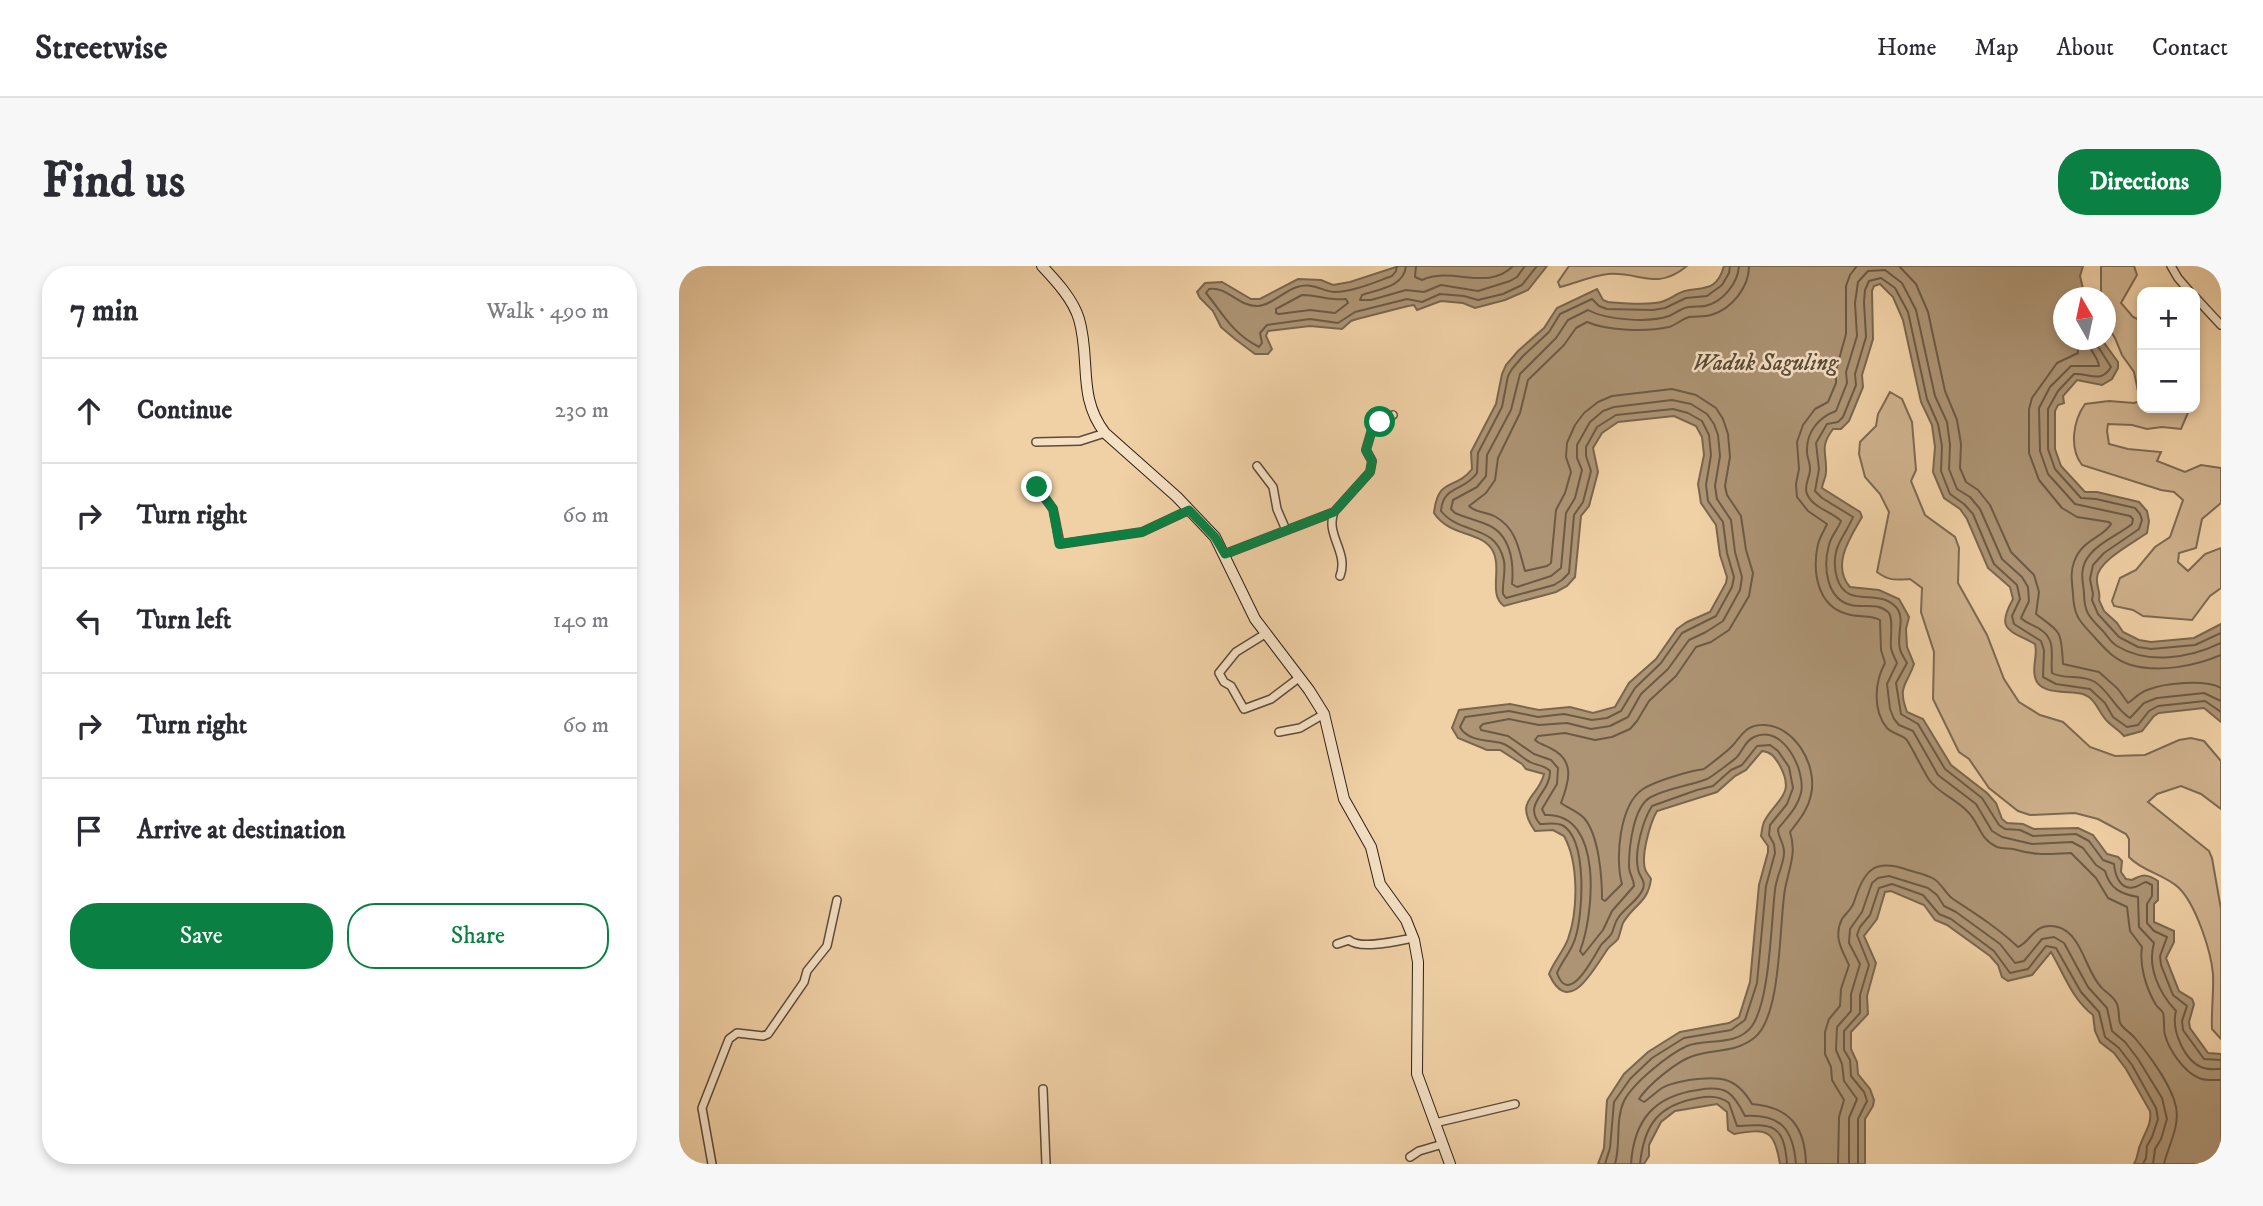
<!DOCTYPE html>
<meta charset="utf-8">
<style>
:root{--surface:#fff;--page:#f7f7f7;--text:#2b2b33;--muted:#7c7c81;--line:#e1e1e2;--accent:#0b8043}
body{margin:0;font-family:"IM FELL DW Pica",serif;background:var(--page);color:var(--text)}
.controls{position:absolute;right:21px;top:21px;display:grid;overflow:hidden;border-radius:14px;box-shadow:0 4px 10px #0003}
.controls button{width:63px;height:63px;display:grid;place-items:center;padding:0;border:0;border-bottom:2px solid var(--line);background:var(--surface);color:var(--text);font:35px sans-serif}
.compass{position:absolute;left:1374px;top:21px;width:63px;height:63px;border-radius:50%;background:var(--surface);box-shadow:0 4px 10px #0003;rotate:351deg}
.stop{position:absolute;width:21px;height:21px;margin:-16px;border:5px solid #0b8043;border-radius:50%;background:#fff}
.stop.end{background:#0b8043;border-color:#fff;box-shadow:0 2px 7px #0008}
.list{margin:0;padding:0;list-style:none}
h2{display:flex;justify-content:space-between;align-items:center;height:91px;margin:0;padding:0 28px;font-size:30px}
h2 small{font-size:23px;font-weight:400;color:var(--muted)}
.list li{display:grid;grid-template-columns:46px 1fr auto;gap:21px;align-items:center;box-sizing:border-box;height:105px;padding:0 28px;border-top:2px solid var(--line)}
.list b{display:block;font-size:26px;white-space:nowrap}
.list em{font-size:23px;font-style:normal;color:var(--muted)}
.actions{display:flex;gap:14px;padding:21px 28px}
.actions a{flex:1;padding:16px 0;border:2px solid var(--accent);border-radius:28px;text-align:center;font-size:24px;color:var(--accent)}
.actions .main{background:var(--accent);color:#fff}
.icon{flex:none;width:38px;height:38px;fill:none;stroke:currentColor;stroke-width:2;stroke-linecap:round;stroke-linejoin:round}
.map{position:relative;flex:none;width:1542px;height:898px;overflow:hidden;border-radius:28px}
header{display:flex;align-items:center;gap:42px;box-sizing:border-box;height:98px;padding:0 35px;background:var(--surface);border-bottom:2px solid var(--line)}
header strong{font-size:33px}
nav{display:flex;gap:38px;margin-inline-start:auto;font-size:24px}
.intro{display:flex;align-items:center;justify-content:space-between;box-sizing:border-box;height:168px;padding:0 42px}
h1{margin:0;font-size:49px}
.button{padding:18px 32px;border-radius:28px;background:var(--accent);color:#fff;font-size:24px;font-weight:700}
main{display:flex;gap:42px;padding:0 42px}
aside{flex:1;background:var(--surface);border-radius:28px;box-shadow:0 4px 10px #0003}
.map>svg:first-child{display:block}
.green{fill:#cfb28d;stroke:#7d6952;stroke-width:2}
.water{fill:#ad9474;stroke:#79664e;stroke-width:2}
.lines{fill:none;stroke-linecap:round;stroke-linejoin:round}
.shore{stroke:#6c5a45;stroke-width:2}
.minor-casing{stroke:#5c4c3a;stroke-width:10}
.secondary-casing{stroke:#2b2016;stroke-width:12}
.minor{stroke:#f5e0c4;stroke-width:7}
.secondary{stroke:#f5e0c4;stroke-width:10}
.route{stroke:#0b8043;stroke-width:9}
.labels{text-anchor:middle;stroke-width:5;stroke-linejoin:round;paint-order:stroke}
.water-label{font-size:23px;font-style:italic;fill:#584937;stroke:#f5e0c4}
</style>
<header>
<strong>Streetwise</strong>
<nav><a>Home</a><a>Map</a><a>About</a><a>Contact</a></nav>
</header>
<div class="intro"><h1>Find us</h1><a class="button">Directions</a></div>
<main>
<aside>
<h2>7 min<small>Walk · 490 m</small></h2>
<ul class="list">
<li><svg class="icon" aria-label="ahead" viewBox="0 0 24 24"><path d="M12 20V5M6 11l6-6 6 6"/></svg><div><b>Continue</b></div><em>230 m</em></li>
<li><svg class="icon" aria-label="right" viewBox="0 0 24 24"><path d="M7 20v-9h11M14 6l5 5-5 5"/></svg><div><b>Turn right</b></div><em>60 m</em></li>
<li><svg class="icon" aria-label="left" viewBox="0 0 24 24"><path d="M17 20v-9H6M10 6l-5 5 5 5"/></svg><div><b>Turn left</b></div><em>140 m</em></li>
<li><svg class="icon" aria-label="right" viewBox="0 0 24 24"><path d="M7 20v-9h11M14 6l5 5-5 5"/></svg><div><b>Turn right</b></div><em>60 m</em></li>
<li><svg class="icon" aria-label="arrive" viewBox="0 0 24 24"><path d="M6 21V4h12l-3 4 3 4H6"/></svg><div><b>Arrive at destination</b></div></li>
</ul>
<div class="actions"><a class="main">Save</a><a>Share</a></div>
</aside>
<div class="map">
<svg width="1542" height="898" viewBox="0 0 1542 898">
<rect width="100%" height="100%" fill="#f0d0a5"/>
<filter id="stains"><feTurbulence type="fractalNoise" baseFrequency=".00286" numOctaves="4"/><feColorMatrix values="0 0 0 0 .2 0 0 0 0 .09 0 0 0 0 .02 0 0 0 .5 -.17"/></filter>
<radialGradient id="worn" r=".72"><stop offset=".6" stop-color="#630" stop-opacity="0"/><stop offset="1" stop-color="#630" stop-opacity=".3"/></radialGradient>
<path class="green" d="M890,0H1008C976,26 961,5 929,8C912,10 897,17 881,21L879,16Z
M1422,0H1455L1458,9L1442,37L1454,51L1463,55V142H1511L1502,163L1483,161L1468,163L1453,159L1429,158L1428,165L1430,178L1449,183L1482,186L1478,195L1506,206L1522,199L1542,202V237L1523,253L1517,282L1500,287L1499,296L1509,305L1526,288L1542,282V322L1531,330L1513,354L1464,350L1454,344L1435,340L1433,335L1441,312L1457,304L1476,281L1491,271L1504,234L1495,226L1482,224L1403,199C1390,182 1394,155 1406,138L1430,135L1455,137L1461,135L1455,106L1443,89L1436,72L1427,58L1426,32L1422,31Z
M1211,126L1223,133L1233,156L1237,204L1232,215L1246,249L1276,271L1280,282L1279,317L1308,369L1325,413L1340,436L1361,449L1384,456L1411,481L1436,490L1466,489L1500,474L1512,472L1525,475L1542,495V543L1522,528L1502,520L1478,528L1469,536L1530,585L1533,592L1542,643V773L1533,763C1532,745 1535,726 1534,708C1532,685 1517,639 1500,622C1485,608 1464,606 1450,591V573L1447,568L1419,553L1396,547L1351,549L1339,545L1310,522L1290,493L1280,486L1254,433L1255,386L1242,346L1243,322L1231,313C1216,314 1210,315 1198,306L1210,246L1201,228L1186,211L1180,188L1181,176L1197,160L1199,148Z"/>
<path class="water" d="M720,0H868L849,24L826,34L796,42L784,37L762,35L738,44L735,39L729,40L678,53L672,55L663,63L631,60L589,65L587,70L593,83L589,88H576L556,73L542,61L534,45L521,32L518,26L526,17L543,16L572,33H581L619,13L642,14L654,19L671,16Z
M1045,0H1404L1401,10L1406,31L1384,32V74H1423L1439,96V102L1433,113L1423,119L1398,114L1384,130L1385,137L1379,139L1376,145V183L1382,200L1406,226H1418L1460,236L1468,245L1470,255L1468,267C1454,277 1419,295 1418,312C1417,320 1422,326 1420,334L1425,345L1438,357L1444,366L1460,374L1472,376L1515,372L1542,358V456L1525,442L1480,447L1475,450L1463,465L1445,470C1440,464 1434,461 1429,456C1419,447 1418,433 1404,428C1390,424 1360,430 1356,411C1353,400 1359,389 1356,378C1331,364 1316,365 1334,333L1331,321L1309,302L1288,253L1281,243L1265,232L1254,206L1256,181L1253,159L1242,136L1224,54L1214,31L1201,18L1195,20L1193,25L1194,73L1183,109L1184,121L1170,155L1162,163H1154C1140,182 1148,185 1147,206C1147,212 1144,215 1143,222L1181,246L1183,251C1171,272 1152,299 1171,321L1200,324L1220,333L1230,351L1227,363L1228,381L1235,398C1228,419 1218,420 1228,446L1244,453L1272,499L1308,527L1317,537L1323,553L1328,557L1344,558L1355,563L1399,562L1414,569L1428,588L1439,591L1443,595L1442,606L1447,613L1453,614C1464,608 1469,608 1479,615V634L1475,638V656L1495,665V676L1487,692L1500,725L1513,733L1515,738L1510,756L1511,762L1529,787L1542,788V898H1455C1460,890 1458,884 1462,877C1466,866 1473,858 1471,845L1447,803L1435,787L1421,776L1416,765L1414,749C1393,733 1385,708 1372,686L1353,709L1329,715L1323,711L1319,699L1311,690L1268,659L1256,654L1245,639L1212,625L1206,626L1198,653L1185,670L1197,697L1188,730L1189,748L1172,766V783L1178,796L1179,808L1191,823L1195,834L1194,840L1186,853V898H1101C1095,864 1089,862 1055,868L1049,864L1048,846L1038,838L996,845L982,856L970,879V890L965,898H919L925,882L928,834L945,808L969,786L1001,766L1050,757L1060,751L1071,716L1080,619L1089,586V580L1082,570C1083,565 1083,559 1086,554C1099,532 1117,528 1100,498C1095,490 1092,486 1083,485L1067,504L1056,510L1038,526L978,545C971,557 962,589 966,603C967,607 970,609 972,613C969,637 955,638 944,657C942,662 941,668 939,673C936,677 930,680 928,684C914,704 890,752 870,708C875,695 884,686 889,673C899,645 900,597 885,570L874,564L856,565C834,533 859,533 865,508L847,503L843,498L821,484H808L779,472L773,462L780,444L831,438L860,444L891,441L914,447L936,441L950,417L977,393L998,363L1008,356L1031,346L1047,317L1048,311L1041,289L1037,259L1022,237L1019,218L1025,189L1023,171L1017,160L995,150L939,156L923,167L914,182L919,206L910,240L902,250L896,311L888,320L877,326L825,340C808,328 825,300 812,282C799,265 770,270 755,247C759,210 776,225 793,203L792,186L817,138L823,108L827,99L839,85L865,62L878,42L918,23L924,34L929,36C943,37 972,40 985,35C993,32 998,27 1006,25C1026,21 1038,25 1045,0Z"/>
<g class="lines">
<path class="shore" d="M718,0L717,5L713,10C696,16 674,26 655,26C643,25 633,16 618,21C605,25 591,40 579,40C560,41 548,20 530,23L527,27C545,49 553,67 580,81L583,77L581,67L588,59L631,53L659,57L676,46L728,33L743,36L761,28L785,30L799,34L824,28L843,19L858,0
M727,0C725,21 700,23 683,29L681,34H692L727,24L745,26L762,19L799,25L831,15L838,11L846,0
M737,0L736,11L743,14C774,0 808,26 834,0
M1070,0C1070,21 1053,43 1032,49C1025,51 1017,50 1010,51C1003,53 997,59 990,61C968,66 929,65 908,56L897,62L885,79L849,114L841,147L819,192L816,214L807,227L790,240C797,247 808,246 817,251C838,263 840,285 846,305L868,300L872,297L877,244L886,227L892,206L887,191L888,177L896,159L905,147L919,136L933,130L993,123L1017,129L1037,142L1044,153L1049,168L1051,191L1046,220L1048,229L1062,250L1067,284L1074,307L1070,330L1050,364L1032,376L1017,381L997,410L970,435L958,455L951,463L933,471L916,474L886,467L859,470L856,474C861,479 865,478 871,482C897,494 890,516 882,537C889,542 898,545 905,552C920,569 923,611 923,633L926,635L943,618C936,594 940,539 964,523C975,516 1001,508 1014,505C1018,504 1021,504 1025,503C1028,501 1047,486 1050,483C1061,474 1064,459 1083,459C1115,458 1139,499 1132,529C1129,544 1120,554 1111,566C1118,587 1110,602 1106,623C1100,657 1103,751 1075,772C1056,787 1035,783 1014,790C998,795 969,819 960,833L965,836C971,832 977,826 983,822C991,817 1001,816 1010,814C1040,810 1057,810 1073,838C1111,841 1126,861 1127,898
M1178,0L1171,9L1167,20V68L1157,104V117L1149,136L1136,143L1124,159L1118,176L1120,203L1117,218L1118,231L1129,245L1148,258C1145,265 1141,271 1139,278C1133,305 1138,340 1168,348C1180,352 1191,348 1201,354L1202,384L1206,397C1196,415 1193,444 1208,462C1214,468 1221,468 1227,473C1231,477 1245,507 1251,515C1261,528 1277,533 1288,545C1301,557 1300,573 1318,581C1324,583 1329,582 1334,583C1359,590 1368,588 1392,587L1417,612L1429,632L1448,641L1451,665L1463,681C1460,699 1467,722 1477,739C1479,742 1483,744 1484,747C1486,753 1484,762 1486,769C1490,784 1505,806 1520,812C1527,815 1535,814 1542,814
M1220,0L1237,18L1249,46L1266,125L1278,154L1282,178L1281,202L1287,216L1299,224L1311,239L1332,286L1355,309L1360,326L1357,348C1383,368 1382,364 1384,398L1420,406L1439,423L1449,437C1455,433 1460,427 1468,424C1485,417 1526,413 1542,422
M623,29C639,29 651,35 667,33L669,37L656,47L631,44L600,48L597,47V43Z
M1398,74L1399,87L1378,97L1353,132L1350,143V187L1360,214L1383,242L1398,251L1430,256L1432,258C1424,272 1403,273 1395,296C1391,308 1393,315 1394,328C1395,353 1402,356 1418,374C1428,385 1436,394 1452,399C1480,407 1517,400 1542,389
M1409,74C1409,84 1419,90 1420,100H1392L1371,121L1360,142L1361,185L1369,208L1396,238L1451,250L1454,253L1453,258C1438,270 1415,278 1406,296C1401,307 1404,315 1405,327C1405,346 1410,351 1423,364C1428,369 1431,376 1438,380C1469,399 1511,392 1542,377
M1418,74V79L1432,101C1422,118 1411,107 1395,108L1379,125L1369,143V183L1376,203L1402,232L1417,233L1456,242L1461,248L1463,254L1460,263L1425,287L1414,299L1411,313L1414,328L1413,334L1419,348L1440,371L1459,381L1472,383L1516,379L1542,367
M1542,435L1525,427L1478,432L1465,437L1451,452C1436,443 1431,426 1416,416C1403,408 1385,414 1373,407C1371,392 1378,374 1362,364C1356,359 1348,358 1342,352L1350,335L1349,321L1343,311L1323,293L1301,243L1291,231L1278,223L1270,203L1271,179L1268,156L1256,130L1237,44L1223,17L1206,4L1189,5L1179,16L1176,37L1178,70L1167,106L1168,117L1157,145C1140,151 1127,166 1128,186C1128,191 1131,197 1131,202C1132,211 1124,218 1128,228C1134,242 1152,245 1162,255C1159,263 1152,270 1150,279C1144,300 1147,333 1172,339C1185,342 1198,336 1209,346C1215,351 1211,373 1212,382C1213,388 1216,392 1218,397L1208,418L1211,443L1215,453L1220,459L1234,465L1259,509L1297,538L1313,565L1323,571L1353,578L1393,576L1404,582L1417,599L1426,605C1431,623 1442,628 1459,631L1460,661L1475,677C1468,701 1480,727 1497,745C1492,763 1505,796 1525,802C1530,804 1537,803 1542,803
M1542,446L1526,435L1479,440L1470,445L1459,459L1448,461L1434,451L1426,437L1411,423L1377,418L1364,411L1365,384L1362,375L1335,358L1333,350L1341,333L1338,319L1315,298L1294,248L1285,238L1271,228L1262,205L1263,180L1259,158L1248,133L1229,46L1216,22L1202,12L1190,15L1186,24L1185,36L1187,71L1176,108L1177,119L1164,151L1159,156L1148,158L1137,177L1140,203L1136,225L1143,232L1174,251C1170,261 1163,270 1159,280C1155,289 1155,303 1158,312C1168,344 1198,321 1217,341C1227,352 1217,369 1221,383C1222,388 1226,393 1228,397L1217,417L1222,448L1239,458L1266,503L1303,532L1320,559L1326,563L1341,564L1354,570L1397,568L1410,575L1424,594L1435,598C1436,609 1441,625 1456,621C1460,620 1463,617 1467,616L1473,619V630L1468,638V657L1475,665L1488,671L1481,690L1482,699L1494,729L1508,740L1503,755L1504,764L1525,793L1542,794
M926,898L931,882L935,836L951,813L973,792L1005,772L1052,764L1066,754L1078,717L1087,620L1096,587L1095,578L1090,569L1091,559L1108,538L1114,522L1110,501L1099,485L1091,479L1078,480L1063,499L1052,504L1034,520L1018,524L973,540C964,554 955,586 959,603C960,611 967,614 964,623C959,635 946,641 939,652C936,656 935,662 933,667C930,672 925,675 922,679C915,690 890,742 878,707C883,695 892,686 896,673C904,649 909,573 883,559C875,556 869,558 861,558C843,537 872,527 871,505C864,498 858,500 851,496C841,491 833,480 822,477C809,474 788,475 781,461L786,451L830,445L859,451L885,448L913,454L928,452L942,445L956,422L982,397L1003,367L1037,350L1053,321L1055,311L1048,287L1044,256L1029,235L1027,219L1032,189L1030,169L1023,155L1009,147L994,143L937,149L918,161L907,181V190L912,205L904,236L895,249L890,307L883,314L875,319L827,332L824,328C823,317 827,307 825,295C817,257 782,270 762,245C764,219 785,226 798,207L799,187L823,141L829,110L833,103L844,90L870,66L881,48L913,33L920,40L928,43L974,44L986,42L1007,32L1028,30L1043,19L1050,7L1051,0
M936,898C942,878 936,854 945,835C954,817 990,788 1008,780C1027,772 1058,781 1073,760C1091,734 1092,657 1096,624C1097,612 1104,600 1105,588C1106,578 1099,572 1099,563C1108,551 1118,543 1122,527C1127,505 1104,457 1075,471C1066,475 1064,484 1058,491C1055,494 1031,512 1028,513C1010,520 989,522 972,531C954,540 950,582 950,600C950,608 955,613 955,620L933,645L924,664L904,689L901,685C915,649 925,546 866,549L863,543L878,518L879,502L872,494L855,488L829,470L802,464L801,461L804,458L830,453L860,459L888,457L912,463L931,460L949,451L962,428L989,403L1010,374L1027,366L1044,355L1061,324L1063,311L1056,286L1052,254L1038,233L1036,220L1041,190L1039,169L1035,158L1028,148L1012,138L993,134L935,141L924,145L911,156L898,179V192L903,204L896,232L887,247L882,302L872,310L838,321L833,318C835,297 832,269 809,259C798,254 787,252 776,247L772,243L774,234L798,221L807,210L808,189L832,144L841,108L877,72L889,54L909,44C927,54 970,57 990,50C997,47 1002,42 1010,41C1015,40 1021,41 1026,40C1044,36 1059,17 1060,0
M952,898C955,854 975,830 1019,824C1047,819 1054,826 1066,850C1102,848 1114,863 1117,898
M961,898C965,859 979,839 1019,832C1031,830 1041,830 1050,837L1058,860C1093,858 1105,857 1108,898
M1159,898L1160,851L1165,834L1153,814L1152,801L1146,788V766L1150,753L1161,740L1162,723L1170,699C1163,684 1154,671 1163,653C1167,647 1173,643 1175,636C1185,604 1195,592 1229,604C1238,607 1247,608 1255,613C1263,618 1267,628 1274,633C1297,648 1319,662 1339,681C1353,675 1355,655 1379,661C1403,668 1406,704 1422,721C1426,726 1433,729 1437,736C1441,743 1439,750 1441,757C1444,763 1452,767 1456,772C1470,789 1493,820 1497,841C1501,861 1489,880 1485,898
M1170,898V852L1178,833L1165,815L1163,798L1157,784L1158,761L1172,745V728L1181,698L1170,677L1171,663L1183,646L1193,617L1199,612L1210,610L1249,622L1258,629L1265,640L1277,646L1321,678L1336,697L1345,695L1363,673L1375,671L1385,677L1409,721L1428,742L1433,765L1446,776L1459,793L1483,832L1488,853L1482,873L1476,883L1474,898
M1179,898V853L1188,835L1185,826L1172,810L1171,794L1165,784V765L1181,747V729L1190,699L1178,669L1181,661L1191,649L1200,622L1213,618L1244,629L1260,648L1272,653L1315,685L1331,707L1349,703L1367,680L1377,682L1402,726L1420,746L1426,771L1440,782L1453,799L1477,842L1479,853L1473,871L1468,880L1467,892L1464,898"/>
<g class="minor-casing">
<path id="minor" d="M1492,0L1499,12L1511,26
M1516,31L1542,59
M357,176L401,175L426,167
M578,200L594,221L598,243L607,264
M358,221L374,243L381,278L463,266L510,244
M655,246C646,269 670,286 661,310
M546,288L655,246L691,206L693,195L687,184L694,160L714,149
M586,368L557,386L540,407L545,416L552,420L565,443L592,433L621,411
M600,466L621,462L645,448
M658,678L670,674C681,684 718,675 734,672
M364,823L367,898
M756,857L836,838
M731,891L740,885L764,878
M33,898L23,842L50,773L58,767L84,770L89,768L125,716L128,705L148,680L158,634"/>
</g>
<g class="secondary-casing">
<path id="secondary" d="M363,0C377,15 394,33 400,53C412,94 398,131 426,167L498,231L536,271L576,353L630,424L645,448L665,533L692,581L701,618L727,654L735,674L739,696L738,808L771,898"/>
</g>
<use href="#minor" class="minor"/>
<use href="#secondary" class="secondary"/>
</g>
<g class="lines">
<path class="route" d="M358,221L374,243L380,278L463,266L510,244L536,271L546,288L655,246L691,206L693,195L687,184L694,160L701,156"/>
</g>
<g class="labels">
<g class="water-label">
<text x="1086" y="104">Waduk Saguling</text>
</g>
</g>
<rect width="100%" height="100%" filter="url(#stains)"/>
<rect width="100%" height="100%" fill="url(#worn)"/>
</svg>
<div class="controls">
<button>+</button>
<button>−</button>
</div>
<svg class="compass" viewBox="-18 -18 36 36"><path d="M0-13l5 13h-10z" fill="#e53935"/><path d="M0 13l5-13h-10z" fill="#7c7c81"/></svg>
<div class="stop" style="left:701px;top:156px"></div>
<div class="stop end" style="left:358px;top:221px"></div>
</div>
</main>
